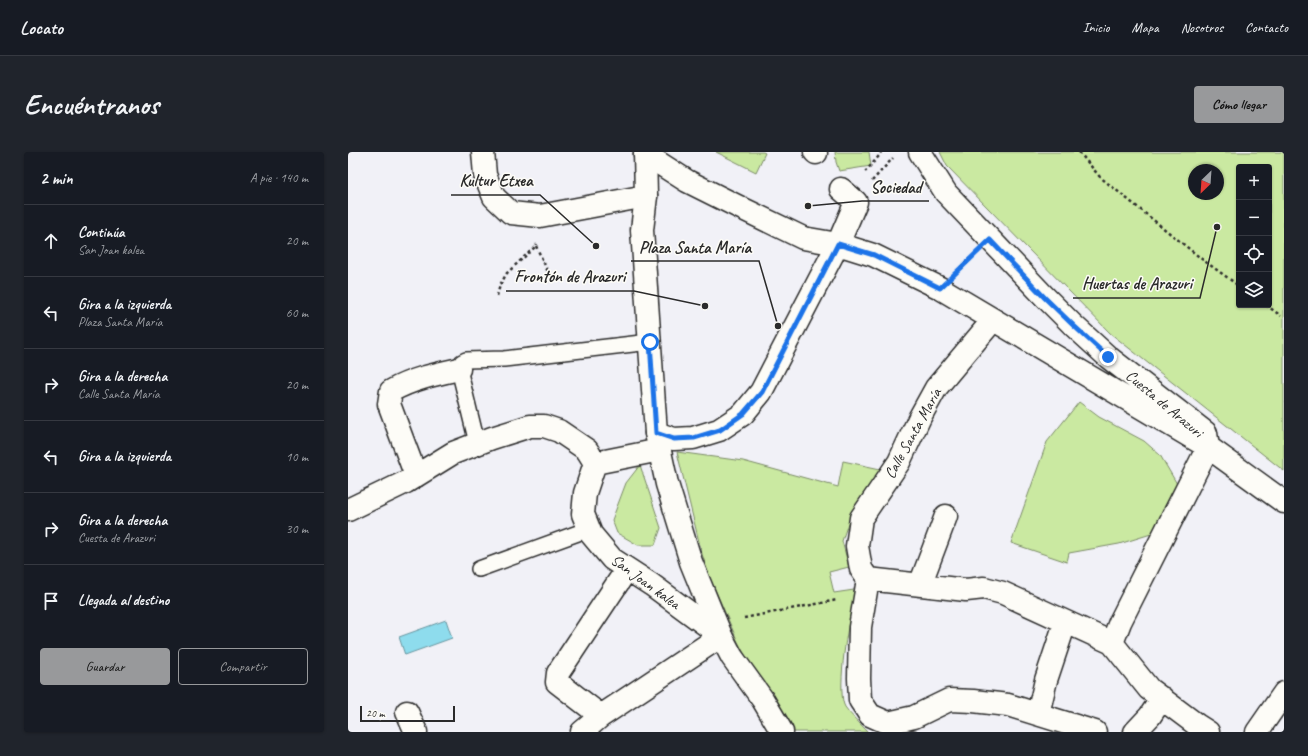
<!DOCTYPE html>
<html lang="es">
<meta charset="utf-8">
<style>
:root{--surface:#171b24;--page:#20242c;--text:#f1f3f6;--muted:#9ea1a6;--line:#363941;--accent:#98999b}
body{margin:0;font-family:Caveat,sans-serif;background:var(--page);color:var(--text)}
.controls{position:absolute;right:12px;top:12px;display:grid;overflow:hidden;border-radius:4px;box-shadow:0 1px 3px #0004}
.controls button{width:36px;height:36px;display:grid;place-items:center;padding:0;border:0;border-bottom:1px solid var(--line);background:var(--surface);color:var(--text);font:20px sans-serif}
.compass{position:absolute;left:840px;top:12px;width:36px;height:36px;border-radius:50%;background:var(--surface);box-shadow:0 1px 3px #0004;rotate:205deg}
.scale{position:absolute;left:12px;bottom:10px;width:95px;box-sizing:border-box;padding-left:4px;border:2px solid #2b2b2b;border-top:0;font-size:11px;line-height:14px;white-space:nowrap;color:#2b2b2b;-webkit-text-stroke:3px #fdfcf7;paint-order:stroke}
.stop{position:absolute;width:12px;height:12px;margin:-9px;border:3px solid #1a73e8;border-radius:50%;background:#fff}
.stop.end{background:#1a73e8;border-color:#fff;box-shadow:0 1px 4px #0008}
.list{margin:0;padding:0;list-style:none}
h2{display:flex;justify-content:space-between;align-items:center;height:52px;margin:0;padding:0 16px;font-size:17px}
h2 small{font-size:13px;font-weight:400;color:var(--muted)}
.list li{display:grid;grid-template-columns:26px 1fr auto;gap:12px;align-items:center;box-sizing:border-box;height:72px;padding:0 16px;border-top:1px solid var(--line)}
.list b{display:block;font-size:15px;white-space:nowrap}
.list p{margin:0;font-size:13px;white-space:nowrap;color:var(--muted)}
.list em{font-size:13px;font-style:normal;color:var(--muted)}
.actions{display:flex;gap:8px;padding:12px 16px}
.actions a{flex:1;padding:9px 0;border:1px solid var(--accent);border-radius:4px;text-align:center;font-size:14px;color:var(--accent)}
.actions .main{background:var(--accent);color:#111}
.icon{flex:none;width:22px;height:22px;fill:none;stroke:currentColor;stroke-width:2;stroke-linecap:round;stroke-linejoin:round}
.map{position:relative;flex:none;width:936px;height:580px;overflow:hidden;border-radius:4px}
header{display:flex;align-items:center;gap:24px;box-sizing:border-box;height:56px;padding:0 20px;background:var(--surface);border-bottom:1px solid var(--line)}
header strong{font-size:19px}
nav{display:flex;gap:22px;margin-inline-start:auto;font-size:14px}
.intro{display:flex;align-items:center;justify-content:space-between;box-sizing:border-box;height:96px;padding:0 24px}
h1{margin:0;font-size:28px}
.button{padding:10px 18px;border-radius:4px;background:var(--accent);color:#111;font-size:14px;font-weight:700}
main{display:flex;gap:24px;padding:0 24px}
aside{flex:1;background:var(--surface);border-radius:4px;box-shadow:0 1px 3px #0004}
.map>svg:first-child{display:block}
.green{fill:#cae9a1;stroke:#7a8a66;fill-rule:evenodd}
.water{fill:#8edced;stroke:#66959f}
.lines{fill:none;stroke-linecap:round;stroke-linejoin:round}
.service-casing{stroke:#2b2b2b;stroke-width:18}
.pedestrian-casing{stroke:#2b2b2b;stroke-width:25}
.minor-casing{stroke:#2b2b2b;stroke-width:25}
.tertiary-casing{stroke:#2b2b2b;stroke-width:25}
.path{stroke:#2b2b2b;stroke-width:2.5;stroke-dasharray:3 3;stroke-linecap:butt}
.service{stroke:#fdfcf7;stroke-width:15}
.pedestrian{stroke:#fdfcf7;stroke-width:22}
.minor{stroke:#fdfcf7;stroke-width:22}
.tertiary{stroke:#fdfcf7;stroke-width:22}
.route{stroke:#1a73e8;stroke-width:5}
.labels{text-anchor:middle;stroke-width:3;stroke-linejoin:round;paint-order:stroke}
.street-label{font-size:16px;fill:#2b2b2b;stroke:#fdfcf7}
.leader{fill:none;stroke:#2b2b2b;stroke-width:1.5}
.callout-dot{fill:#2b2b2b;stroke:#fdfcf7;stroke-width:1.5}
.callout-label{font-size:17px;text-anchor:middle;font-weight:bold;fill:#2b2b2b;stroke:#fdfcf7;stroke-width:3;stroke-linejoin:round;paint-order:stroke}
</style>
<header>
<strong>Locato</strong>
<nav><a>Inicio</a><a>Mapa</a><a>Nosotros</a><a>Contacto</a></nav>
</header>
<div class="intro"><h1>Encuéntranos</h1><a class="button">Cómo llegar</a></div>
<main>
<aside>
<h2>2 min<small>A pie · 140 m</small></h2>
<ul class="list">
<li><svg class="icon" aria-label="ahead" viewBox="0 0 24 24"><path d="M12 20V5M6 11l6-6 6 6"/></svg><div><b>Continúa</b><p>San Joan kalea</p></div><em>20 m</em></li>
<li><svg class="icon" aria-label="left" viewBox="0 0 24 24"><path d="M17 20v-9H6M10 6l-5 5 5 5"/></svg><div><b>Gira a la izquierda</b><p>Plaza Santa María</p></div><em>60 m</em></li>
<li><svg class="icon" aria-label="right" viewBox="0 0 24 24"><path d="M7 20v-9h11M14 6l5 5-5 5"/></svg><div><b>Gira a la derecha</b><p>Calle Santa María</p></div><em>20 m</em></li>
<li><svg class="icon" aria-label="left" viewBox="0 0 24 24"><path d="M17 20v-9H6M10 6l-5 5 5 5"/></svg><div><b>Gira a la izquierda</b></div><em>10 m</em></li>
<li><svg class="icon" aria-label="right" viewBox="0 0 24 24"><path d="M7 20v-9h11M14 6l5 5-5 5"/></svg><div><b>Gira a la derecha</b><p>Cuesta de Arazuri</p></div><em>30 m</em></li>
<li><svg class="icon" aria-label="arrive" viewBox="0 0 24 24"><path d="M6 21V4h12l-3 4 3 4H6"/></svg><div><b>Llegada al destino</b></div></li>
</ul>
<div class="actions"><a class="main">Guardar</a><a>Compartir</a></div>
</aside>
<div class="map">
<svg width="936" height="580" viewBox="0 0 936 580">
<rect width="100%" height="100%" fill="#f1f1f7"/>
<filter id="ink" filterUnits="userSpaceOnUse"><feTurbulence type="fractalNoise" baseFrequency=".025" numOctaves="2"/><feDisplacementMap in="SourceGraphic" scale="8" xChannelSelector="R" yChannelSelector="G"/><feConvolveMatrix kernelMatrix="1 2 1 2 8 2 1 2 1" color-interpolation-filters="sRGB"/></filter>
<g filter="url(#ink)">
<path class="green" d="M368,0H415L417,1L408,20Z
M487,0H521L523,14L491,19L488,10Z
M592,0H936V319L762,181L599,14ZM891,15H921V153H891ZM846,18H870V42H846Z
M731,250L751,265L796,289L812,303L829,332L817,364L803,382L771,392L721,401L719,410L663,391L699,290Z
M329,300L395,309L490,335L495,309L537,318L500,371L494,389L501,415L481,420L486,441L506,438L509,452C507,456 505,459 503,463C498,478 489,542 497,555C503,564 513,572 520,580H446L419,544L390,490L362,426L354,402Z
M292,313L313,376L307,393H290L269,381L264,368L278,331Z"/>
<path class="water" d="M98,468L104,486L57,503L51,485Z"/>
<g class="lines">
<g class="service-casing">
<path id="service" d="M129,291L111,217L114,210L118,208L156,207L302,190
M131,417L241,377"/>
</g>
<g class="pedestrian-casing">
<path id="pedestrian" d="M467,0L468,1
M308,281L326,287L345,286L371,278L395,262L413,240L490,92L508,50L493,37"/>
</g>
<g class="minor-casing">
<path id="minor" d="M135,0L137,23L146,45L163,61L192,64L298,44
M572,0L598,41L697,145L726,174L760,205L858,281L860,295L772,470L764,491
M297,2L339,29L389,54L455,86L490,92L525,103L592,136L860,295L936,350
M68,324L41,252L43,239C64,227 88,222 111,217
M0,358L58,330L105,301L144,286L182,274H196L211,279L239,298L247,311
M520,427L618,438L636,436L655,441L764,491L801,537L849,573L860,580
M520,427L512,475L511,526L512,548L522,563L540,571L566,565L601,548L625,549L660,553L747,580
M520,427L513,417L509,394L513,366L551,310L572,265L588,236L645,168
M572,433L598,364
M59,560L68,580
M690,562L698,528L717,471
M253,564L209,530L210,521L279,417
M234,580L253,564L373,484L304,433L264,407L243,382L235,362L237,341L247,311L312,298
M787,580L802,564L814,546
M909,580L936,541"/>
</g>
<g class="tertiary-casing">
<path id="tertiary" d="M297,0L298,44L294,78L308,281L319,332L343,410L373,484L384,505L415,548L434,580"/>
</g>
<path class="path" d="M731,0L752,25L855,108L891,134
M517,20L531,4L533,0
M524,29L545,6
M188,94L200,120L199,131
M613,116L622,107
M149,144L152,133L159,121L188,94L189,92
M918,153L933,164
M396,466L489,448"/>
<use href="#service" class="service"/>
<use href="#pedestrian" class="pedestrian"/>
<use href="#minor" class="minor"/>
<use href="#tertiary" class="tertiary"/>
</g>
</g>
<g class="lines" filter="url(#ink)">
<path class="route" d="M302,190L308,281L326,287L346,286L372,278L395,262L414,240L490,92L526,103L592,136L642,88L697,146L726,174L760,205"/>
</g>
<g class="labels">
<g class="street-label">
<text transform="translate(817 251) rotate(40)" y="6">Cuesta de Arazuri</text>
<text transform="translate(564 281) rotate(-61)" y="6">Calle Santa María</text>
<text transform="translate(298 429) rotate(36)" y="6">San Joan kalea</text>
</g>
</g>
<path class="leader" d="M248 94L192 43H103M460 54L514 49H581M430 174L411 109H283M357 154L286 139H158M869 75L852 146H725"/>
<g class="callout-dot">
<circle cx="248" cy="94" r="4"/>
<circle cx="460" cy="54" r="4"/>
<circle cx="430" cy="174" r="4"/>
<circle cx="357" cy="154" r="4"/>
<circle cx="869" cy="75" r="4"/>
</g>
<g class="callout-label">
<text x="148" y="34">Kultur Etxea</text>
<text x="548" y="41">Sociedad</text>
<text x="347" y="101">Plaza Santa María</text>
<text x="222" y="130">Frontón de Arazuri</text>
<text x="789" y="137">Huertas de Arazuri</text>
</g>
</svg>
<div class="controls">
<button>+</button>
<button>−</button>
<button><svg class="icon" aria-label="locate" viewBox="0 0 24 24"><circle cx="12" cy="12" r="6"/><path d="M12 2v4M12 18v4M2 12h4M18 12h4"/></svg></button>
<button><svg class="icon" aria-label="layers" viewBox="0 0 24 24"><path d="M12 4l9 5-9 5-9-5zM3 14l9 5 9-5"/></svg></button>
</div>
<svg class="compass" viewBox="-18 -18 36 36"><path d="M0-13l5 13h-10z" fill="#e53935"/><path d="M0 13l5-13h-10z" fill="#9ea1a6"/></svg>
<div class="scale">20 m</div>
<div class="stop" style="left:302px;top:190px"></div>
<div class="stop end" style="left:760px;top:205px"></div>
</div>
</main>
